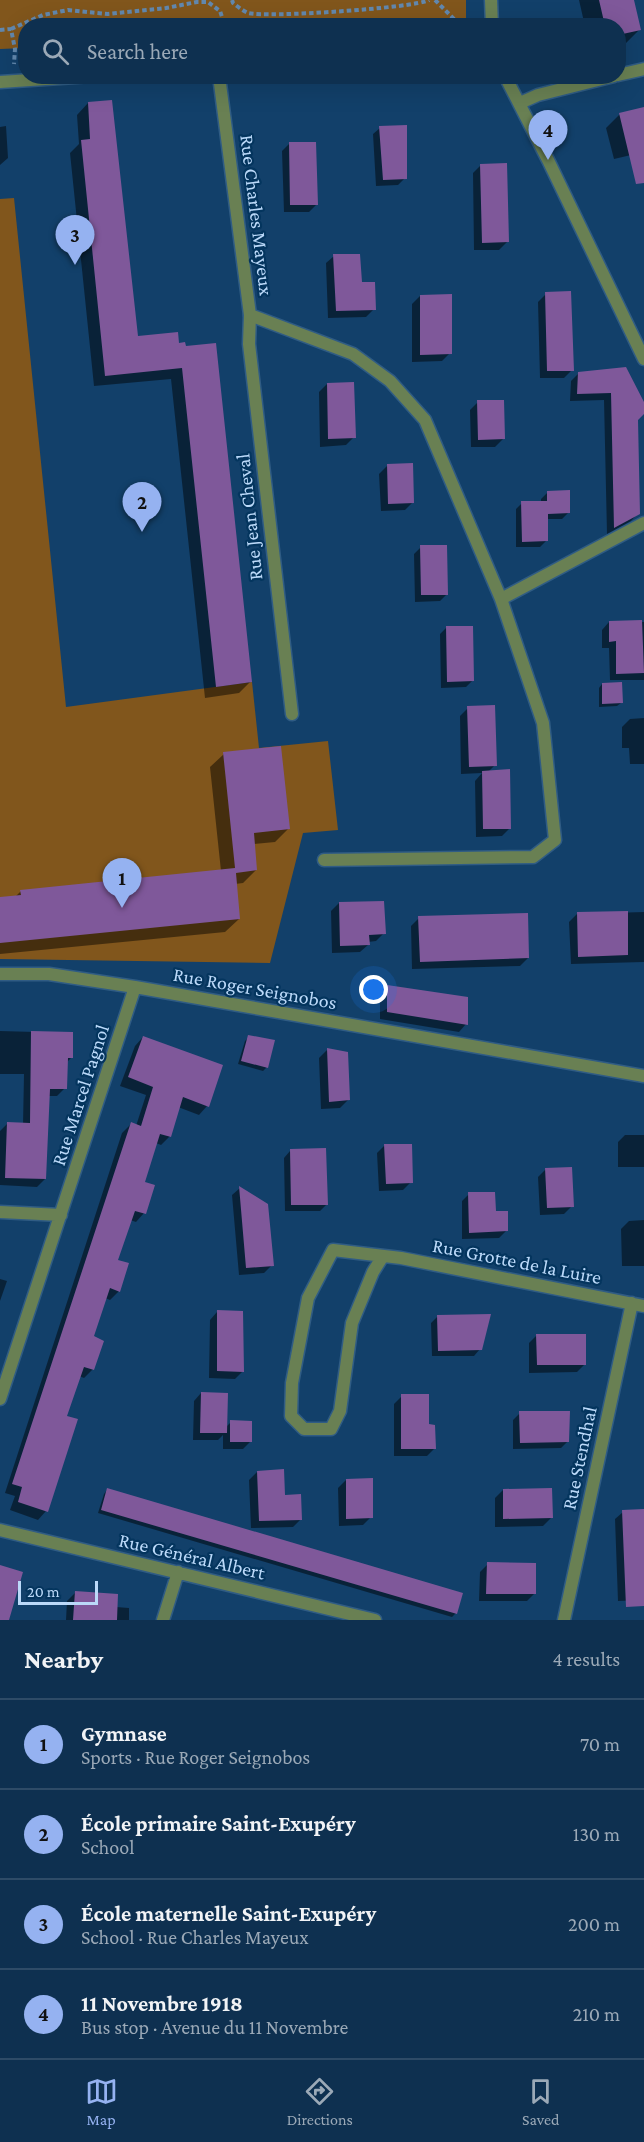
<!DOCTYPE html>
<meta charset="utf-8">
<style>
:root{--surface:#0e3050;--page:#1c3c5a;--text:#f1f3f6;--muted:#9ba9b7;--line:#2e4b67;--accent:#95b2f1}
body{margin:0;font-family:"Crimson Pro",serif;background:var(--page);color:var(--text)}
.scale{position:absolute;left:18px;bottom:15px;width:80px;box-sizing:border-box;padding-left:6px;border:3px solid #bbd9f9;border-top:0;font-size:16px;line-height:21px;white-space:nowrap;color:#bbd9f9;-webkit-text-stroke:4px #04355e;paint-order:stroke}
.you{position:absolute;left:374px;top:990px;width:21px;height:21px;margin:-15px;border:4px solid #fff;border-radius:50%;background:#1a73e8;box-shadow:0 0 0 9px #1a73e833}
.badge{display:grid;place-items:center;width:39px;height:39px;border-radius:50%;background:var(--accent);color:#111;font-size:20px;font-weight:700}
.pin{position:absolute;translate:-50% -50px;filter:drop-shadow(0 2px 3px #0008)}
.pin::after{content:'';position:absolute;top:32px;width:21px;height:18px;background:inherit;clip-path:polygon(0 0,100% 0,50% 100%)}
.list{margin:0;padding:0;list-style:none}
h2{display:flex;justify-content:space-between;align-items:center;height:78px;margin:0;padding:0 24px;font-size:26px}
h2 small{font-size:20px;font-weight:400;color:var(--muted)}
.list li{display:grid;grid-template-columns:39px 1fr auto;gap:18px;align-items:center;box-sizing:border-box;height:90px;padding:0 24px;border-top:2px solid var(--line)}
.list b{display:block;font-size:22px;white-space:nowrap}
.list p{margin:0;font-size:20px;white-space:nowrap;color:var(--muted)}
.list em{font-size:20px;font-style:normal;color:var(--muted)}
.icon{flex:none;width:33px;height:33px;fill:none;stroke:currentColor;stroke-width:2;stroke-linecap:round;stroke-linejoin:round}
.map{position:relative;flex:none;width:644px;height:1620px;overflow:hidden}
.search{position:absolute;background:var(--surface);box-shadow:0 6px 24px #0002;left:18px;right:18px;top:18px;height:66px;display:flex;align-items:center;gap:15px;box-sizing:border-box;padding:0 21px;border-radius:24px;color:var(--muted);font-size:22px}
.sheet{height:438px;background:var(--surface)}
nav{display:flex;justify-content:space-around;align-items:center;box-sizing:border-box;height:84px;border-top:2px solid var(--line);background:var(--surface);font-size:16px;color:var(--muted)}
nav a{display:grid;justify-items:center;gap:3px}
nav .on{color:var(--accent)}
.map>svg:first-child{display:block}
.green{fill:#81561c}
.shadow{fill:#0007}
.building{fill:#7f589a}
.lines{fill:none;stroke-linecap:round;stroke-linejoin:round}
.service-casing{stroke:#305c84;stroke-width:15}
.minor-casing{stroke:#305c84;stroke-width:15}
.path{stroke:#6288ae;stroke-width:4;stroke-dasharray:4.5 3;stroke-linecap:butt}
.service{stroke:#698053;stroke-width:12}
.minor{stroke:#698053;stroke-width:12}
.labels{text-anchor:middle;stroke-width:4.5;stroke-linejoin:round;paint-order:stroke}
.street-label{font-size:20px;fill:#bbd9f9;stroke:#04355e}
</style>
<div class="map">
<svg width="644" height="1620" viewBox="0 0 644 1620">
<rect width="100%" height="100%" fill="#12406a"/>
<path class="green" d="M0,0H466V24L26,26L25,48L0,49Z
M14,198L66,707L252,682L259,748L328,741L338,830L303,833L270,963L0,959V199Z"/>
<path class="shadow" d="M579,0H633L640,29L625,44L618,45V26H587L586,22H584Z
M88,103L137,338L178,345L250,682L239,693L205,698L171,379L94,386L70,153L79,144L77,115Z
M644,109V152L614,159L606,128L619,115Z
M6,126L8,158L0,165V127Z
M380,128L405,178L398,185L376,186L373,134Z
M290,143L316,205L309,212H284L282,151Z
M481,165L507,242L499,250H474L473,173Z
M334,256L360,284L374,309L366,317L328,318L326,263Z
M546,294L572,370L564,378H540L538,302Z
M420,296L450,353L442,361L412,362V304Z
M579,373L644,406V412L636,420L638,513L631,521L607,534L604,400L570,401L571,381Z
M327,384L354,437L346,445L320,447L319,392Z
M478,402L503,439L495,447H471L470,410Z
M387,466L413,502L405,510L381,511L379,474Z
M548,492L569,512L562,519H546V541L540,547H516V509L522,503L541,502V499Z
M421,547L447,594L440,601L415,602L414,554Z
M609,622H644V680H610L609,648H602V630Z
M446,628L473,680L466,687L441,688L440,634Z
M602,684L621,703L617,706L599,707V688Z
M468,708L495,765L488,772L510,828L502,836L476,837L475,781L482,773L461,774L460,716Z
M644,718V764H630L629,748H622V727L630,719Z
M224,754L288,829L275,842L253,844L256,870L243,883L235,884L239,919L225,932L0,954V899L15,897L21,891L221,871L210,767Z
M339,903L384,933L376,941L368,942V945L360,952L332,953L331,911Z
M644,912V962L571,964L569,922L577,914Z
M419,918L528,958L520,966L412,969L411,926Z
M388,986L466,1024L459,1032L380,1019V994Z
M0,1031L72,1033L71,1058L66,1063L65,1088L57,1096H49L45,1179L37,1187L0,1185V1131L7,1124L23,1125L24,1074H0Z
M143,1037L207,1106L199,1115L178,1107L170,1136L161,1145L156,1143L143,1183L144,1213L136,1222L130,1220L117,1261L119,1291L110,1300L105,1298L92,1337L93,1369L84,1378L79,1376L65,1417L46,1511L38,1520L10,1510L15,1496L5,1493L122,1133L131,1124L136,1126L146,1095L120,1086L135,1046Z
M249,1037L273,1041L266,1068L263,1071L238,1064L245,1041Z
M327,1050L348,1100L340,1108L321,1109L319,1058Z
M625,1135H644V1167H618V1142Z
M385,1145L411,1182L403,1190L379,1191L377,1153Z
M290,1151L327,1204L320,1211H285L284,1158Z
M546,1169L572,1206L564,1214L540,1215L538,1177Z
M240,1188L272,1265L264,1273L239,1275L232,1195Z
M469,1194L495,1212L506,1231L499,1238L462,1239V1201Z
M644,1220V1266H622L621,1229L629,1221Z
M0,1279L7,1281L0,1301Z
M217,1312L243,1371L235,1379L209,1378L210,1320Z
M438,1316L480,1349L474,1356H432L431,1323Z
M537,1335L585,1364L577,1372L529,1373V1343Z
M201,1393L226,1427L231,1422L251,1441L243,1449H223V1435L218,1440H193L194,1401Z
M402,1396L427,1426L435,1448L427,1456H394V1404Z
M520,1413L568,1441L561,1448L513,1449V1420Z
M257,1472L301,1519L293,1527L251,1528L249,1480Z
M346,1480L371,1517L363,1525L339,1526L338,1488Z
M107,1490L456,1613L452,1617L98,1513L104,1494Z
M503,1490L551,1518L543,1526L495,1527V1498Z
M644,1511V1600L618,1601L615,1519L623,1512Z
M488,1564L535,1593L527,1601H479L480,1572Z
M75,1593L116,1607L129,1608V1620H66L67,1601Z"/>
<path class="building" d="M599,0H634L641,30L618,35V26H605Z
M112,100L138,336L178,332L179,343L185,342L186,346L216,343L252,682L216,687L182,368L105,376L81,140L90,139L88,102Z
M644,107V183L636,184L619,113Z
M407,125V179L383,180L379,126Z
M289,142H316L318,205H290Z
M507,163L509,242L482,243L480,164Z
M333,254H360L362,282H375L376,310L336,311Z
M571,291L574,371H547L545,292Z
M452,294V354L420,355V295Z
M626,367L644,402V414L638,420L640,514L614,528L611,393L577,394L578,372Z
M354,382L356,438L328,439L327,383Z
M477,400H504L505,439L478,440Z
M413,463L414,503L388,504L387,464Z
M570,490V513L548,514V541L522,542L521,501H547V491Z
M420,545H447L448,595H421Z
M642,620L644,673L616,674V641L609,642V621Z
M446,626H473L474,681L447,682Z
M622,682L623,703L602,704V683Z
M495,705L497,766L469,767L467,706Z
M281,746L290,829L254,833L257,870L236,873L240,919L0,943V897L21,895L20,890L235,868L223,752Z
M510,769L511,829H483L482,771Z
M384,901L386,934L369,935L370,945L340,946L339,902Z
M628,911V955L578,957L577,912Z
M528,913L529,958L420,962L418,916Z
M387,985L468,997V1025L387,1012Z
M31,1031L73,1032V1058H68L67,1089H50L46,1179L5,1178L7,1122L30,1123Z
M248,1035L275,1040L268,1068L241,1061Z
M143,1036L223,1065L209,1107L183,1097L171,1137L160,1134L145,1182L155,1185L146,1214L135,1211L118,1260L129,1263L120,1292L110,1288L94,1336L104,1341L94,1370L84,1367L76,1390L67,1416L78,1419L48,1512L18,1502L22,1487L12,1484L131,1122L141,1126L153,1087L128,1077Z
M327,1048L348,1052L350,1100L329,1102Z
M384,1144H412L413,1183L386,1184Z
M326,1148L328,1205H291L290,1149Z
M572,1167L574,1207L547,1208L545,1168Z
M239,1186L268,1204L274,1266L246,1268Z
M468,1192H495L496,1211H508V1231L469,1233Z
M217,1310L243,1311L244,1372L217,1371Z
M491,1314L482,1350L438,1351L437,1315Z
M536,1334H586V1365H537Z
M201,1392L228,1393L227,1433H200Z
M401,1394H429V1424L435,1425L436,1449H401Z
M519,1411H570L569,1442L520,1443Z
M230,1420L252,1421V1442H230Z
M284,1469L285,1495L301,1494L302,1520L259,1521L257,1471Z
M373,1478V1518L346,1519V1479Z
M107,1488L463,1593L457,1614L101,1510Z
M552,1488L553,1518L503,1519V1489Z
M644,1509V1606L626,1607L622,1510Z
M487,1562L536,1563V1594H486Z
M0,1565L23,1572L9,1620H0Z
M75,1591L118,1594L117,1620H73Z"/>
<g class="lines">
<g class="service-casing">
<path id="service" d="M250,315L249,344L292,714"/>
</g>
<g class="minor-casing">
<path id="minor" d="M491,0L492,26
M618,75L644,69
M219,76L250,315L353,354L390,381L425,420L501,599
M505,76L548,160L644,359
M0,82L91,76
M520,103L538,95L614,76
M324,860L533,857L555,840L543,723L501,599L644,523
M0,974H49L135,987L644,1076
M0,1212L61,1215
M383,1256L373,1272L352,1323L340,1411L331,1429H304L291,1416L292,1383L308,1298L333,1250L401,1258L644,1306
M0,1399L135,987
M0,1530L375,1620
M163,1620L178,1572
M564,1620L632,1303"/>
</g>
<path class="path" d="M232,0L233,3C237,6 243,11 248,13C264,18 416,8 429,0
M435,0L461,26
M11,29L43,15L68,10L108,14L166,8L197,2H208L220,11L225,26
M0,30L11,29L15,49L14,64"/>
<use href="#service" class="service"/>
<use href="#minor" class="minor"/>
</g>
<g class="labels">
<g class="street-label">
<text transform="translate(257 215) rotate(83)" y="7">Rue Charles Mayeux</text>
<text transform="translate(249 517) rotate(-96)" y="7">Rue Jean Cheval</text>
<text transform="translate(255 988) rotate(10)" y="7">Rue Roger Seignobos</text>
<text transform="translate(80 1095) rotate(-72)" y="7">Rue Marcel Pagnol</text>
<text transform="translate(517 1261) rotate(11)" y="7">Rue Grotte de la Luire</text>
<text transform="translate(579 1458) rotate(-78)" y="7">Rue Stendhal</text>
<text transform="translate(192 1556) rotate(13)" y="7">Rue Général Albert</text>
</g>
</g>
</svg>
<div class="scale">20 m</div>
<div class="you"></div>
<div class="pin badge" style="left:122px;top:908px">1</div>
<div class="pin badge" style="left:142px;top:532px">2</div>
<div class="pin badge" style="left:75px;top:265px">3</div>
<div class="pin badge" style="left:548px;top:160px">4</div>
<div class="search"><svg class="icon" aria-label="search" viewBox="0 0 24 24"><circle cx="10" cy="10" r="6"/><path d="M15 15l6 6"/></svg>Search here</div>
</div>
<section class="sheet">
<h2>Nearby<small>4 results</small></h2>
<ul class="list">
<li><span class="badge">1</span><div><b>Gymnase</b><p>Sports · Rue Roger Seignobos</p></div><em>70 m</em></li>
<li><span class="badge">2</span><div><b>École primaire Saint-Exupéry</b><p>School</p></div><em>130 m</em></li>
<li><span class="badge">3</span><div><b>École maternelle Saint-Exupéry</b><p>School · Rue Charles Mayeux</p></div><em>200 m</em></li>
<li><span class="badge">4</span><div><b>11 Novembre 1918</b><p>Bus stop · Avenue du 11 Novembre</p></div><em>210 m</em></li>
</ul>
</section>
<nav>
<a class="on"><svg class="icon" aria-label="map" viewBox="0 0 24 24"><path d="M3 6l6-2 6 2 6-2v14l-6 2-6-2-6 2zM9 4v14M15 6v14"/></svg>Map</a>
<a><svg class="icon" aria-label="directions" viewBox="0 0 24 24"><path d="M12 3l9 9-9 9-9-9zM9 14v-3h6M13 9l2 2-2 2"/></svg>Directions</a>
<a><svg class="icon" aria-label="saved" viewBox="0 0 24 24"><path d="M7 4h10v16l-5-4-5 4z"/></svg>Saved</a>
</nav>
